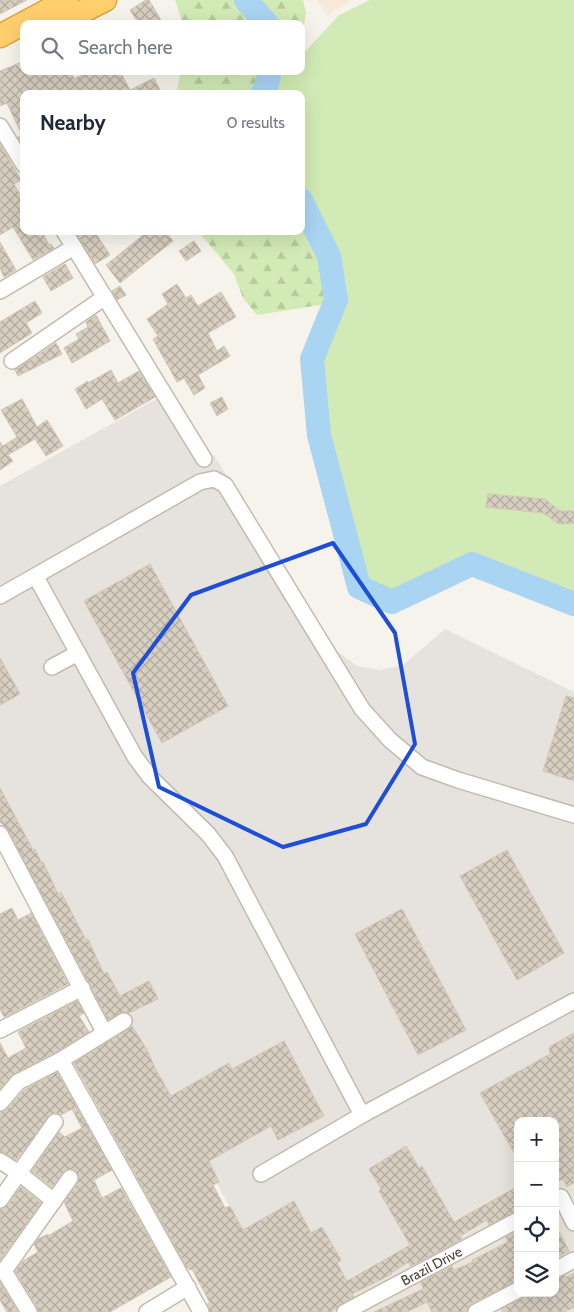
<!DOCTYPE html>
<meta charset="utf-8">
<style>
:root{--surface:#fff;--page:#f2f2f3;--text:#1f2937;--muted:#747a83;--line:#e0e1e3}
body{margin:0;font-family:Cabin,sans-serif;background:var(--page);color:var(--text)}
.controls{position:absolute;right:15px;bottom:15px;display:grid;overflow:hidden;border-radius:10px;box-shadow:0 5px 20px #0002}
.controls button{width:45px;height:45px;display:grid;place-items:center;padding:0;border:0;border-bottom:1px solid var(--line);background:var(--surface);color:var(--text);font:25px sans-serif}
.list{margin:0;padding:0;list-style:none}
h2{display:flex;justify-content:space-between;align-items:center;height:65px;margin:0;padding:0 20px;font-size:21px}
h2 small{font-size:16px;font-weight:400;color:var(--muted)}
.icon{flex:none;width:28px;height:28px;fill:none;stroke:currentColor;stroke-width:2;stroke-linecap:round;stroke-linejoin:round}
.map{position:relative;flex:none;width:574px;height:1312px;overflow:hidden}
.search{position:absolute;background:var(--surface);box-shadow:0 5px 20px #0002;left:20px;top:20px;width:285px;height:55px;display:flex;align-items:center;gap:12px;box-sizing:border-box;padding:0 18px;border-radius:10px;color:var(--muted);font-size:19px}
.panel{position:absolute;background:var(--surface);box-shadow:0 5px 20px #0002;left:20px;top:90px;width:285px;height:145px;border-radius:10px}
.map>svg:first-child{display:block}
.residential{fill:#eae5da}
.commercial{fill:#f7ead8}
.industrial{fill:#e6e2dd}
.green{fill:#d2eab5}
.forest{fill:url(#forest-firs)}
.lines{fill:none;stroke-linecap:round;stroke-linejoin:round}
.river{stroke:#a9d4f2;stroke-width:24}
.building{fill:url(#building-cross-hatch);stroke:#d3c7b4}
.minor-casing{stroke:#c2bbae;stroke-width:18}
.highway-casing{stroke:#e0a43c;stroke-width:25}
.minor{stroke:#fff;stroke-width:15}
.highway{stroke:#ffcf6e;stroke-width:22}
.marked{fill:none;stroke:#1d4ed8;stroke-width:4;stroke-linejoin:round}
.labels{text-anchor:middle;stroke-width:4;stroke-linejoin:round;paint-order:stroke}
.street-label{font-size:14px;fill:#4b4439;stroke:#fff}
</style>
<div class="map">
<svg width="574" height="1312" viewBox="0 0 574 1312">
<defs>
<pattern id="forest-firs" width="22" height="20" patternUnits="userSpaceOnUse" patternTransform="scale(1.25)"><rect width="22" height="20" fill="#d2eab5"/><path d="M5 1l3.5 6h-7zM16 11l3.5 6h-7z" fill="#b6ca9c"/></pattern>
<pattern id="building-cross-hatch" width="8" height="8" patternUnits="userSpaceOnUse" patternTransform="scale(1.25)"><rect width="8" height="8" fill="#d8cfc1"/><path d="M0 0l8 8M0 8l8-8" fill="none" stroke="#b1aa9e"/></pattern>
</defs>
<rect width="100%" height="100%" fill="#f6f3ec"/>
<path class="residential" d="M574,1152V1312H319L312,1299L518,1184V1293H555V1163Z"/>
<path class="commercial" d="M317,0H351L327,16Z"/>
<path class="industrial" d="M158,398L196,461L214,455L330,646L357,666L380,670L403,665L445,629L574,692V1152L555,1121H518V1184L288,1312L0,791V486Z"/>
<path class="green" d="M370,0H574V598L471,558L393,596L364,584L324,432L318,360L340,303L334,256L301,189V94H268L271,88L287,71H301V56L339,15Z"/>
<path class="forest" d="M175,0H303L306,13L301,42V24H183Z
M181,71H283L267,94H176Z
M301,191L333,257L339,302L257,315L243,298L234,274L198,231H301Z"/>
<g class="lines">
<path class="river" d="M246,0L267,24
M262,94L267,85L270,71
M301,200L329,256L336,300L312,359L319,435L359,587L392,602L472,564L574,604"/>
</g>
<path class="building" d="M0,0H27L0,14Z
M146,0H149L161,20L155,24H139L130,10Z
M24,61V71H71L74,79L89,71L92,75L100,71H120L130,90L154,78L160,90L152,94H24V147L18,137L22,135L7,103L0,106V71Z
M0,144L21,180L14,184L24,202V231H42L49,245L51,244L54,248L33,260L13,227L0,235Z
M75,231H96L95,232L110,255L95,264Z
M138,231H166L173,241L120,283L106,265L142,236Z
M194,241L201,251L186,261L179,251Z
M0,242L16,270L4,277L0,268Z
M65,264L73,278L51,291L43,277Z
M177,284L186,298L191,295L198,306L221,292L236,317L208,333L217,351L224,346L230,356L198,375L205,388L194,395L184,378L177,382L153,339L158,336L147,319L168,304L162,294Z
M120,286L126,295L117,300L112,291Z
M35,301L42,313L26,323L32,333L0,353V322Z
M96,315L110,341L72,363L64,348L79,339L76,334L88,327L86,322Z
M56,343L62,354L18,376L15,370Z
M111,370L118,383L139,371L155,397L115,420L102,399L86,409L75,389L88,381V383Z
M222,397L228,409L217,416L210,403Z
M22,399L37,427L47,420L63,446L46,456L35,439L8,455L13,461L0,470V442L3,446L17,437L1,410Z
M488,494L545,499L560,511H574V523L559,524L543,513L486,507Z
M150,564L228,706L162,743L84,601Z
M0,658L20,694L0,705Z
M566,696L574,698V781L543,771Z
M0,788L33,850L35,849L41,862H43L58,894L61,892L86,940L88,939L104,974L107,972L120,996L149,981L158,999L129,1013L124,1012L120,1013L108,1020L8,830L0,822Z
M507,850L564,953L517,980L460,876Z
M12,908L18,920L31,913L68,984L4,1017L0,1009V914Z
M402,909L466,1030L418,1055L355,934Z
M77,1001L84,1013L79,1016L89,1032L56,1052L14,1074L0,1089V1043L8,1058L26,1048L18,1032Z
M132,1026L146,1048L156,1070L171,1096L229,1063L232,1069L284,1041L324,1116L278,1140L271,1126L209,1161L219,1182L213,1185L225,1208L230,1206L243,1230L294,1201L311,1233L322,1227L341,1260L337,1263L347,1281L410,1245L379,1191L381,1189L369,1169L406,1146L419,1168L422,1166L454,1222L518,1186V1211L489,1225L487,1220L460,1236L462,1239L413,1265L410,1266L409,1262L391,1273L392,1274L352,1294L354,1297L341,1304L336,1309L331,1312H210L207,1304L210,1303L192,1269L190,1270L188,1267L187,1268L74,1063Z
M574,1033V1183L567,1187L563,1179L555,1183V1121H518V1160L480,1093L550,1054L549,1047Z
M57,1072L112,1170L94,1180L102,1198L121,1188L171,1277L110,1312H38L37,1307L15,1271L23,1261L38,1252L34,1244L38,1239L48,1234V1236L73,1221L64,1202L78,1183V1174L71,1169L66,1170L52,1187L32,1171L59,1132L65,1137L82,1128L72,1109L61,1115L55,1113L51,1114L16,1160L0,1152V1113L7,1109L24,1090Z
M21,1187L41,1203L0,1260V1209L8,1205Z
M555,1224L569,1251L557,1257L558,1258L555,1259Z
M518,1231V1281L470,1304L467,1312H432L427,1302L407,1312H374L423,1289L421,1282L452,1266L454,1270L473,1262L472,1260L508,1242L506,1237Z
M574,1273V1307L565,1312H503L501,1309L522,1298L527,1293H555V1279L565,1275L566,1277Z
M0,1282L18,1312H7L0,1300Z"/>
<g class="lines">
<g class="minor-casing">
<g id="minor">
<path d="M0,126L24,165"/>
<path d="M64,231L204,459"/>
<path d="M0,291L74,247"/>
<path d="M12,361L105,297"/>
<path d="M36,577L135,757L150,777L208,834L225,856L362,1115"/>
<path d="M0,596L200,482L214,479L225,485L362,709L390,740L422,767L458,780L574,815"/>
<path d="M52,667L78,653"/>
<path d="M0,834L104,1032"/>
<path d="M0,1030L82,988"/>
<path d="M61,1060L201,1312"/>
<path d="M0,1103L18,1082L61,1060L124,1021"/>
<path d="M0,1161L19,1173L54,1201"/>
<path d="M261,1174L362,1115L574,1001"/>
<path d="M561,1197L574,1223"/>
<path d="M0,1200L55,1122"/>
<path d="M555,1270L574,1260"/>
<path d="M29,1312L4,1271L70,1178"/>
<path d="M147,1312L188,1287"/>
<path id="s1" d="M345,1312L518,1220"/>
<path d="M476,1312L518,1290"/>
</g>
</g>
<g class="highway-casing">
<path id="highway" d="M58,24L105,0
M0,36L67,0"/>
</g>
<use href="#minor" class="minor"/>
<use href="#highway" class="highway"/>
</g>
<path class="marked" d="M333,543L395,633L415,744L366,824L283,847L159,787L133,673L191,595Z"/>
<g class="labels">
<g class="street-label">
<text dy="5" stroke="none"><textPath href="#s1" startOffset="98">Brazil Drive</textPath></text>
</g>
</g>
</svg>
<div class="controls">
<button>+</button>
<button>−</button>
<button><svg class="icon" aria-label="locate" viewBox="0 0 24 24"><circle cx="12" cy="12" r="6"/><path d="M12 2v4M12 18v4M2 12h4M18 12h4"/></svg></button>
<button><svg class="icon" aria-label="layers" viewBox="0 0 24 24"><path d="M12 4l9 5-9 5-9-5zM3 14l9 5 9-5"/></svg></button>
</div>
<div class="search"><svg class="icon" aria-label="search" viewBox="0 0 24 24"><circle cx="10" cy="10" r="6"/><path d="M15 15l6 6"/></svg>Search here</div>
<section class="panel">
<h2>Nearby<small>0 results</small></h2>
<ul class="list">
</ul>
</section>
</div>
